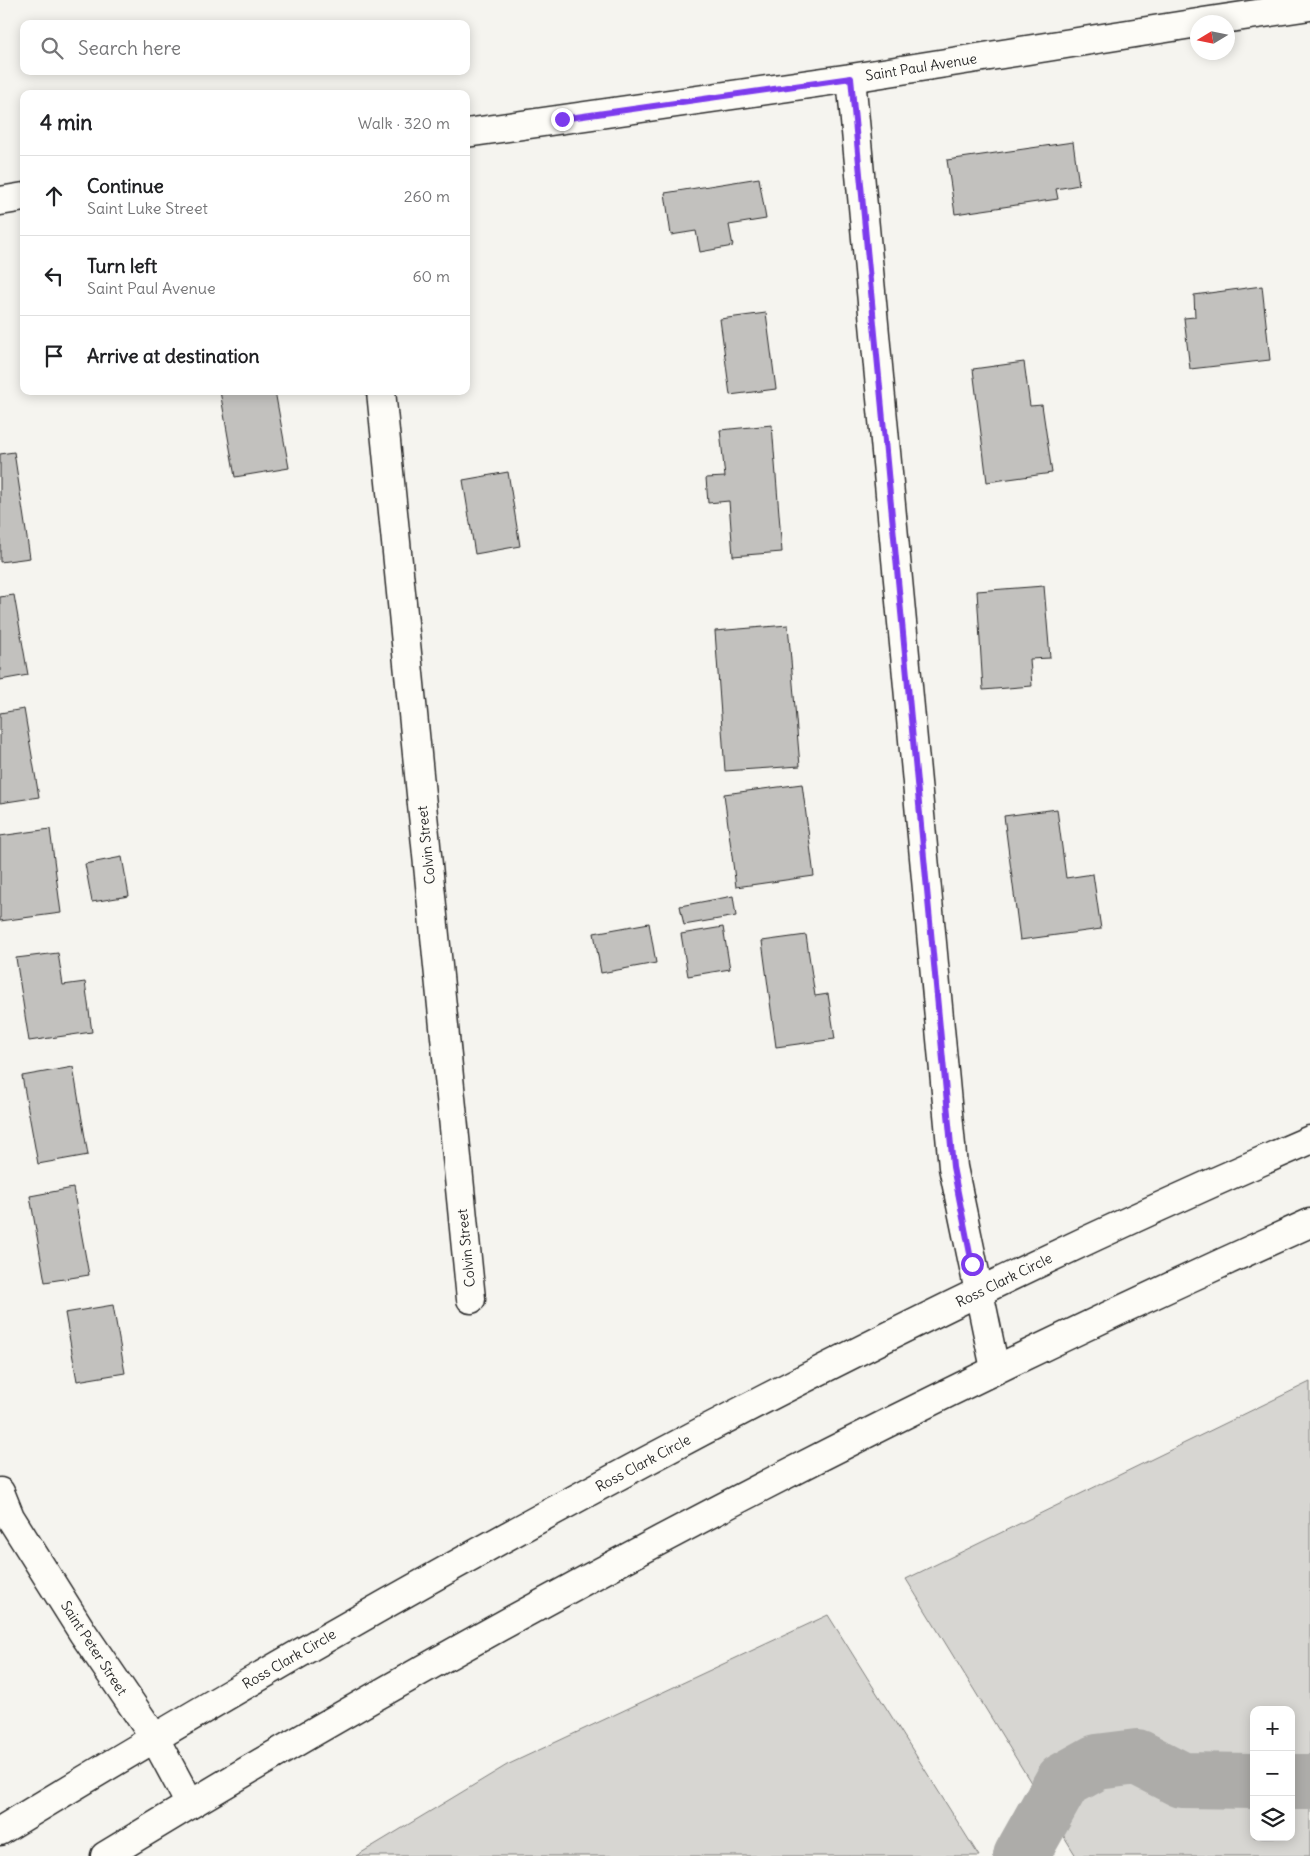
<!DOCTYPE html>
<meta charset="utf-8">
<style>
:root{--surface:#fff;--page:#f2f2f2;--text:#202124;--muted:#757577;--line:#e0e0e0}
body{margin:0;font-family:Delius,sans-serif;background:var(--page);color:var(--text)}
.controls{position:absolute;right:15px;bottom:15px;display:grid;overflow:hidden;border-radius:10px;box-shadow:0 2px 12px #0003}
.controls button{width:45px;height:45px;display:grid;place-items:center;padding:0;border:0;border-bottom:1px solid var(--line);background:var(--surface);color:var(--text);font:25px sans-serif}
.compass{position:absolute;left:1190px;top:15px;width:45px;height:45px;border-radius:50%;background:var(--surface);box-shadow:0 2px 12px #0003;rotate:260deg}
.stop{position:absolute;width:15px;height:15px;margin:-11px;border:4px solid #7c3aed;border-radius:50%;background:#fff}
.stop.end{background:#7c3aed;border-color:#fff;box-shadow:0 1px 5px #0008}
.list{margin:0;padding:0;list-style:none}
h2{display:flex;justify-content:space-between;align-items:center;height:65px;margin:0;padding:0 20px;font-size:21px}
h2 small{font-size:16px;font-weight:400;color:var(--muted)}
.list li{display:grid;grid-template-columns:32px 1fr auto;gap:15px;align-items:center;box-sizing:border-box;height:80px;padding:0 20px;border-top:1px solid var(--line)}
.list b{display:block;font-size:19px;white-space:nowrap}
.list p{margin:0;font-size:16px;white-space:nowrap;color:var(--muted)}
.list em{font-size:16px;font-style:normal;color:var(--muted)}
.icon{flex:none;width:28px;height:28px;fill:none;stroke:currentColor;stroke-width:2;stroke-linecap:round;stroke-linejoin:round}
.map{position:relative;flex:none;width:1310px;height:1856px;overflow:hidden}
.search{position:absolute;background:var(--surface);box-shadow:0 2px 12px #0003;left:20px;top:20px;width:450px;height:55px;display:flex;align-items:center;gap:12px;box-sizing:border-box;padding:0 18px;border-radius:10px;color:var(--muted);font-size:19px}
.panel{position:absolute;background:var(--surface);box-shadow:0 2px 12px #0003;left:20px;top:90px;width:450px;height:305px;border-radius:10px}
.map>svg:first-child{display:block}
.green{fill:#d7d6d2;stroke:#81807e;fill-rule:evenodd}
.lines{fill:none;stroke-linecap:round;stroke-linejoin:round}
.river{stroke:#adaca9;stroke-width:56}
.building{fill:#c2c1be;stroke:#2b2b2b}
.minor-casing{stroke:#2b2b2b;stroke-width:31}
.trunk-casing{stroke:#2b2b2b;stroke-width:31}
.minor{stroke:#fdfcf7;stroke-width:28}
.trunk{stroke:#fdfcf7;stroke-width:28}
.route{stroke:#7c3aed;stroke-width:6}
.labels{text-anchor:middle;stroke-width:4;stroke-linejoin:round;paint-order:stroke}
.street-label{font-size:14px;fill:#2b2b2b;stroke:#fdfcf7}
</style>
<div class="map">
<svg width="1310" height="1856" viewBox="0 0 1310 1856">
<rect width="100%" height="100%" fill="#f5f4ef"/>
<filter id="ink" filterUnits="userSpaceOnUse"><feTurbulence type="fractalNoise" baseFrequency=".02" numOctaves="2"/><feDisplacementMap in="SourceGraphic" scale="10" xChannelSelector="R" yChannelSelector="G"/><feConvolveMatrix kernelMatrix="1 2 1 2 8 2 1 2 1" color-interpolation-filters="sRGB"/></filter>
<g filter="url(#ink)">
<path class="green" d="M1310,1382V1856H1076L906,1579ZM1254,1710H1291V1837H1254Z
M828,1615L979,1856H356L507,1765Z"/>
<g class="lines">
<path class="river" d="M1291,1782H1310
M1021,1856L1063,1781L1097,1762L1137,1757L1182,1780L1254,1781"/>
</g>
<path class="building" d="M1073,142L1079,185L1056,189L1058,199L955,214L947,160Z
M759,178L766,219L729,225L733,246L700,252L696,231L671,235L665,193Z
M1262,286L1270,360L1190,369L1184,318L1195,317L1194,295Z
M766,313L776,389L730,395L720,319Z
M1024,362L1030,406L1042,405L1052,473L987,482L973,369Z
M220,391H275L289,468L235,477Z
M772,425L782,552L733,556L729,501L708,503L706,478L725,477L720,430Z
M14,452L30,558L0,562V454Z
M508,472L520,546L475,554L463,480Z
M1044,586L1050,658L1030,659L1032,686L983,690L977,591Z
M14,595L28,675L0,680V597Z
M788,625L800,766L725,771L715,631Z
M24,709L39,797L0,803V713Z
M802,784L814,876L736,887L724,794Z
M1057,809L1066,878L1093,874L1101,929L1020,940L1004,816Z
M50,829L61,913L0,921V836Z
M122,857L129,896L92,902L85,864Z
M733,896L736,916L684,925L680,906Z
M649,923L656,963L601,973L594,933Z
M723,927L730,969L688,976L681,934Z
M806,935L815,996L828,994L835,1039L776,1047L762,941Z
M58,953L63,985L85,982L92,1032L29,1041L16,958Z
M73,1067L88,1155L38,1164L22,1076Z
M73,1188L89,1275L45,1282L30,1196Z
M113,1305L125,1373L77,1381L65,1313Z"/>
<g class="lines">
<g class="minor-casing">
<path id="minor" d="M1203,22L1310,6
M851,78L953,1167L995,1369
M466,133L851,78L1198,23
M0,201L24,197
M381,391L471,1299
M0,1492L10,1517L83,1633L154,1737L190,1804"/>
</g>
<g class="trunk-casing">
<path id="trunk" d="M0,1831C422,1574 856,1336 1310,1140
M105,1856C493,1619 895,1409 1310,1223"/>
</g>
<use href="#minor" class="minor"/>
<use href="#trunk" class="trunk"/>
</g>
</g>
<g class="lines" filter="url(#ink)">
<path class="route" d="M562,119L851,78L953,1167L972,1264"/>
</g>
<g class="labels">
<g class="street-label">
<text transform="translate(921 67) rotate(-9)" y="5">Saint Paul Avenue</text>
<text transform="translate(426 845) rotate(-96)" y="5">Colvin Street</text>
<text transform="translate(466 1248) rotate(-96)" y="5">Colvin Street</text>
<text transform="translate(1004 1280) rotate(-26)" y="5">Ross Clark Circle</text>
<text transform="translate(643 1463) rotate(-28)" y="5">Ross Clark Circle</text>
<text transform="translate(94 1648) rotate(57)" y="5">Saint Peter Street</text>
<text transform="translate(289 1659) rotate(-30)" y="5">Ross Clark Circle</text>
</g>
</g>
</svg>
<div class="controls">
<button>+</button>
<button>−</button>
<button><svg class="icon" aria-label="layers" viewBox="0 0 24 24"><path d="M12 4l9 5-9 5-9-5zM3 14l9 5 9-5"/></svg></button>
</div>
<svg class="compass" viewBox="-18 -18 36 36"><path d="M0-13l5 13h-10z" fill="#e53935"/><path d="M0 13l5-13h-10z" fill="#757577"/></svg>
<div class="stop" style="left:972px;top:1264px"></div>
<div class="stop end" style="left:562px;top:119px"></div>
<div class="search"><svg class="icon" aria-label="search" viewBox="0 0 24 24"><circle cx="10" cy="10" r="6"/><path d="M15 15l6 6"/></svg>Search here</div>
<section class="panel">
<h2>4 min<small>Walk · 320 m</small></h2>
<ul class="list">
<li><svg class="icon" aria-label="ahead" viewBox="0 0 24 24"><path d="M12 20V5M6 11l6-6 6 6"/></svg><div><b>Continue</b><p>Saint Luke Street</p></div><em>260 m</em></li>
<li><svg class="icon" aria-label="left" viewBox="0 0 24 24"><path d="M17 20v-9H6M10 6l-5 5 5 5"/></svg><div><b>Turn left</b><p>Saint Paul Avenue</p></div><em>60 m</em></li>
<li><svg class="icon" aria-label="arrive" viewBox="0 0 24 24"><path d="M6 21V4h12l-3 4 3 4H6"/></svg><div><b>Arrive at destination</b></div></li>
</ul>
</section>
</div>
